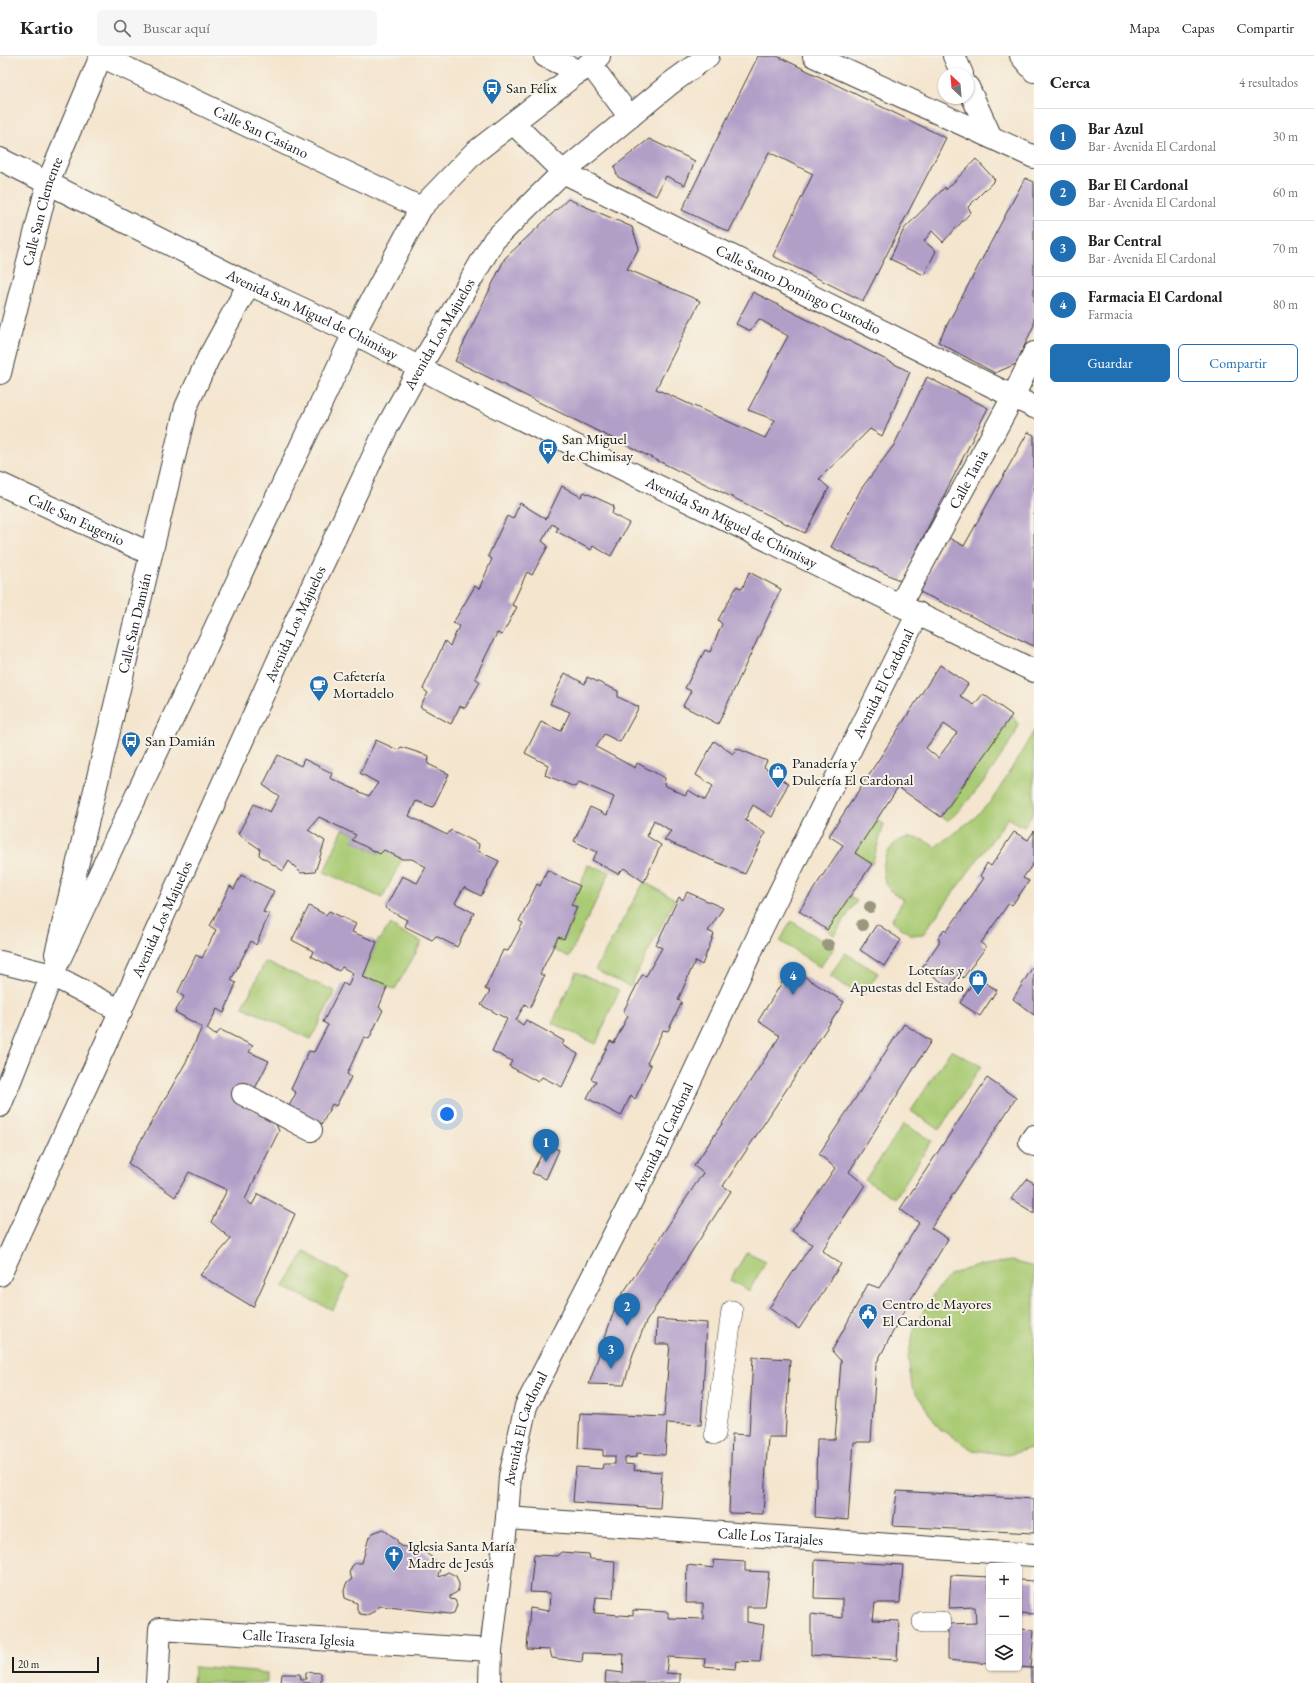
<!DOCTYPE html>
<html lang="es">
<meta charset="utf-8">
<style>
:root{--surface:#fff;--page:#f6f6f6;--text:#202124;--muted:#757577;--line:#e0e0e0;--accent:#1f6fb2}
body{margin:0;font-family:"EB Garamond",serif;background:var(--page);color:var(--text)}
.controls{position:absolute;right:12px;bottom:12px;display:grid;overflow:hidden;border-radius:6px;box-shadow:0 1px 3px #0004}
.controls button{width:36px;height:36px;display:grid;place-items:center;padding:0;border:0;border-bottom:1px solid var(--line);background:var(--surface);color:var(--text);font:20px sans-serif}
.compass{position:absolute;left:938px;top:12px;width:36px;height:36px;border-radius:50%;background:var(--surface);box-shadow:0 1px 3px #0004;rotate:334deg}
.scale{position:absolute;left:12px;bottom:10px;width:87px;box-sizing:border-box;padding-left:4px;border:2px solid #1c1c1c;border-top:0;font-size:11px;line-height:14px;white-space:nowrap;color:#1c1c1c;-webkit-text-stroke:3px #f7f3e8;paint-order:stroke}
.you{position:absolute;left:447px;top:1058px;width:14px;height:14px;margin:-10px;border:3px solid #fff;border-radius:50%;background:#1a73e8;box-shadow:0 0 0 6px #1a73e833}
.badge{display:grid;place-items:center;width:26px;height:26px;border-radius:50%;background:var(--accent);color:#fff;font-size:13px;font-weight:700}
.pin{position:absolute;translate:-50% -33px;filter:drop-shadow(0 1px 2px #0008)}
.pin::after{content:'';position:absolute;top:21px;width:14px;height:12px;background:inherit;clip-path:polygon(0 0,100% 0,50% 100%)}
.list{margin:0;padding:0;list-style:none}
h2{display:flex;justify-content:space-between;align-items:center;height:52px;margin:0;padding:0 16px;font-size:17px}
h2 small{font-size:13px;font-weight:400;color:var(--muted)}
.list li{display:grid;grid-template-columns:26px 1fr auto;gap:12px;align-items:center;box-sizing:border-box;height:56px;padding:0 16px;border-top:1px solid var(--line)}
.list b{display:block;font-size:15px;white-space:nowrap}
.list p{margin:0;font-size:13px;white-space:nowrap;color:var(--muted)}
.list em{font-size:13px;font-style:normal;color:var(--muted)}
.actions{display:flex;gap:8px;padding:12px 16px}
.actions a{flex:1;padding:9px 0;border:1px solid var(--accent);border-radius:6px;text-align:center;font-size:14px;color:var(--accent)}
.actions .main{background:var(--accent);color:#fff}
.icon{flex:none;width:22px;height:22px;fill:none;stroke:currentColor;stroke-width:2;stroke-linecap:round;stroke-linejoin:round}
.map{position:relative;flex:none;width:1034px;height:1627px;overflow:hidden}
header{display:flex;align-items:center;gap:24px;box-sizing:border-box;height:56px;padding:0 20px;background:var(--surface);border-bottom:1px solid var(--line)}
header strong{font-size:19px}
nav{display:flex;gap:22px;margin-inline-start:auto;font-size:14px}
.search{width:280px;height:36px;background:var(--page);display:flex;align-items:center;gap:10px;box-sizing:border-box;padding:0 14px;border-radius:6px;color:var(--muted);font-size:15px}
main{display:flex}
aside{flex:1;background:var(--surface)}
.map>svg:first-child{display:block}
.green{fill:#aacb74;stroke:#637448}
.building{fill:#b29fc8;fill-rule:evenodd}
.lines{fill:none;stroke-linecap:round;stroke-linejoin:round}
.pedestrian-casing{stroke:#3c3a37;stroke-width:22}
.minor-casing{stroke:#3c3a37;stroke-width:24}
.tertiary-casing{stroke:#3c3a37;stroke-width:24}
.pedestrian{stroke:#fff;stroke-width:21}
.minor{stroke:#fff;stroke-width:22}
.tertiary{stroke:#fff;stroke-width:22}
.tree{fill:#99987d}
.labels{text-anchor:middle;stroke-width:4;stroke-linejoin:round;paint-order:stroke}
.poi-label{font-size:15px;fill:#1c1c1c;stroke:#f7f3e8;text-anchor:start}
.street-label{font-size:15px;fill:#1c1c1c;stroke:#f7f3e8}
</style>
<header>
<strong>Kartio</strong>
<div class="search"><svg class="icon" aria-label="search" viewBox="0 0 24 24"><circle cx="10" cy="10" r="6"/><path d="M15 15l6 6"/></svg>Buscar aquí</div>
<nav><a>Mapa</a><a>Capas</a><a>Compartir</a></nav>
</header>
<main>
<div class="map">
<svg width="1034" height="1627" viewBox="0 0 1034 1627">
<rect width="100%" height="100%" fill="#f7f3e8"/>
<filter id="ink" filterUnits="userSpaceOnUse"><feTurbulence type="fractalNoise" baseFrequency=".025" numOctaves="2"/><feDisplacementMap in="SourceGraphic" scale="8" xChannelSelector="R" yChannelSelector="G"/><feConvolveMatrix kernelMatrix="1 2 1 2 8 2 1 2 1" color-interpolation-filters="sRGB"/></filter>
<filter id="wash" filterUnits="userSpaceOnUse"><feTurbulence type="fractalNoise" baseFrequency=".012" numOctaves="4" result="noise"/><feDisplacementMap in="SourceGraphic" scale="16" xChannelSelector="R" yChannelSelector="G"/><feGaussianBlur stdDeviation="0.9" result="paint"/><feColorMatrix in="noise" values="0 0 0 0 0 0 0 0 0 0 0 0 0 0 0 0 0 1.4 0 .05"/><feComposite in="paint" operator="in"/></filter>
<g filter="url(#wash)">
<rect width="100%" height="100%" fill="#f4e5ce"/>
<path class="green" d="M1012,659L1018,668L1015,678C994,712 978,737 948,765L941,761Z
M1034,675V756L1024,771L1008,762L923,878L912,879L891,865L904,843C898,840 891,837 887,830C876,810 890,778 915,782C923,783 929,787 935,791L973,763L990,746L998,735Z
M876,763L884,768L872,808L855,797Z
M343,773L356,779L352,784L379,798L384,794L402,803L382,842L324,816Z
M588,809L610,816L569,901L552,893L558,881L564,883L577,851L571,849L580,830Z
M644,826L675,843L630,931L595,914Z
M850,840L857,845L834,879L827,874Z
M791,865L821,884L827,882L832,884L835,891L820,911L780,885Z
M391,868L399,875L422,886L395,933L387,931L363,921L377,886Z
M845,897L878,917L862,941L830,920Z
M265,906L335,935L311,983L243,951Z
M576,916L619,934L596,988L552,967Z
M951,994L981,1010L939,1074L911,1055Z
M904,1068L932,1085L895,1142L865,1124Z
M305,1196L349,1221L333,1254L283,1231Z
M747,1196L766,1205L749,1235L730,1224Z
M1011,1205L1034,1211V1391L1008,1399L973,1394L940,1373L912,1331L908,1301L914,1273L932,1240L950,1219L972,1211Z
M194,1611L267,1617V1627H193Z"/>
<g id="blocks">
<path class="building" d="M758,0H777L946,82L863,245L773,200L813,118L769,96L729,176L682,154Z
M649,83L695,105L685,129L666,120L656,140L618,121L614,111Z
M976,103L995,124L968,151L971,156L943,186L932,175L924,185L936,195L924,219L890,203L904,173L945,131L946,134Z
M1025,122L1034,126V269L1016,308L995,317L938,286Z
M568,143L632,171L639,192L627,213L700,245L656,333L765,382L775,364L748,354L788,280L759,263L750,275L736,268L753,236L910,316L882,380L870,373L819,423L829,432L805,477L455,305L505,202Z
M927,321L988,352L901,525L831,491L861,433L894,389Z
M1028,376L1034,379V590L920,536L947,481L964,490Z
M562,430L581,441L584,436L614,450L612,458L629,467L611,500L593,490L591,494L556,475L558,472L552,468L542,485L548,490L532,519L527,516L512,549L517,551L502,579L497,577L475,622L480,626L465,652L460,650L451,668L420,651L428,637L423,633L445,585L450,590L459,570L453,567L475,530L479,533L492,503L488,500L507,460L513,463L520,447L546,463Z
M749,516L781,533L718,668L683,650L691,635L685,632L705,594L710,596L722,568L718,564L737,530L742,533Z
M940,609L968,628L960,640L974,649L983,638L1012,659L941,761L898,731L855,797L872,808L827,874L799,855L843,789L829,780ZM944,668L957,677L938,702L926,692Z
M565,617L585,628L587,621L618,635V641L639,651L620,686L604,678L596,691L635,712L637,707L665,722L664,729L685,739L688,734L705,744L713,730L696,719L714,685L733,698L736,692L767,705L764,711L788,728L772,761L753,749L745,764L765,777L745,818L664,784L671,775L654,764L647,780L661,789L644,826L624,812L618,818L592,804L597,796L574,785L590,751L607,759L614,741L579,726L575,731L545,719L548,709L525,697L541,666L561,675L570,656L550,648Z
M376,684L398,694L401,691L429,700L428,708L449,718L433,751L416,745L409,760L447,779L451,774L479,788L478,795L499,805L481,840L464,831L455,847L474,857L457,891L436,880L432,884L404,870L407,864L385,852L402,820L417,827L426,811L412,803H402L384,794L380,798L352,784L356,779L319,761L308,774L325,785L315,816L301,817L289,805L283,815L259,799L260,793L238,778L254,748L270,756L279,740L263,729L278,699L301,710L304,703L332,717L330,722L369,740L378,727L360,717Z
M1034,775V806L1023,822L1029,825L1012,849L1009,847L981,887L986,891L963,922L959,917L949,931L922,912L940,885L938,883L944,873L947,875L984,822L980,820L987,807L991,810L1014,776L1028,784Z
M547,814L580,830L571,849L577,851L564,883L558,881L540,918L544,920L530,952L525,948L516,964L523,969L526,964L564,985L562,989L578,998L562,1031L542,1021L538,1026L509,1010L512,1005L492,995L507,963L481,949L490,935L485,933L503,894L508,895L523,867L519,865L537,828L540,830Z
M241,819L274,835L263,856L269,858L256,889L251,885L231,924L236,927L224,957L217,953L207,973L215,979L221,974L253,990L249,996L269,1005L250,1042L236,1034L232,1042L275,1066L279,1075L245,1143L252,1149L258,1138L295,1158L253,1251L200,1219L231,1183L211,1166L227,1134L189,1116L175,1141L128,1107L186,1006L202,971L175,956L184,941L178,936L196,899L202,902L216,874L210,870L230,830L234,833Z
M687,836L723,852L708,875L714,878L702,909L695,905L678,944L682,946L668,975L663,974L647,1007L651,1009L635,1043L631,1039L621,1060L587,1042L596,1025L591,1023L610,985L614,987L628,960L623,956L642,919L646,920L662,892L656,889L679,841L683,844Z
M309,850L326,859L329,855L356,868L352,876L377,886L363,921L387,931L379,951L383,954L369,983L364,981L347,1018L351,1021L336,1050L332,1048L322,1068L289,1050L296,1037L291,1033L309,995L314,996L328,969L323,966L343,927L348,930L353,917L342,911L339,915L311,900L313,895L292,884Z
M877,868L901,884L884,910L860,894Z
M1034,909V959L1013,943Z
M791,912L844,946L723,1130L731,1135L646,1266L633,1298L624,1329L589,1328L617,1246L703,1117L694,1110L780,980L758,965Z
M976,921L997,934L980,960L960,947Z
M904,968L931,985L849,1116L865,1129L822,1195L841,1208L799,1273L769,1252L812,1188L792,1175L835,1112L819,1098Z
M987,1022L1016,1042L931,1172L948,1183L905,1253L876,1308L871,1386H854L848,1464L815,1461L817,1383H835L841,1305L832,1295L868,1228L879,1232L919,1167L900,1153Z
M547,1088L559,1094L546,1123L532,1117Z
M1027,1123L1034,1127V1157L1011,1143Z
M657,1263L707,1267L701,1369L667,1367L665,1399L637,1397V1401L625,1402V1408L635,1409L634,1414L662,1416L660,1452L573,1446L576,1411L602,1413L603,1408H615V1400H603V1394L578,1392L580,1357L664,1361L670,1288H656Z
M753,1301L790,1303L785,1381H768L763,1458L729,1457L732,1378L749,1379Z
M897,1435L1034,1443V1477L893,1470Z
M383,1473L396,1483L400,1490L422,1494L434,1503L440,1513L438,1519L439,1521L448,1516L456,1520L459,1528V1531L457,1536L450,1540V1543L455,1544L457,1549L454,1557L450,1558L380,1550L375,1555L367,1559L360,1558L357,1554V1547L345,1542L344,1535L346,1528L352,1523L349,1517L352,1510L356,1507H362L369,1481L373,1477Z
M561,1496L589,1498L590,1503L615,1505L613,1542L596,1541L594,1557L633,1560V1554L668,1556V1562L703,1563V1547H686L687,1509L714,1512L713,1504L745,1506V1515L769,1516L765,1551H747V1566L764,1569L760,1606L736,1605L735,1613L704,1610L705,1603L668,1601L666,1617L680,1618V1627H605L606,1615L623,1617L624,1598L583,1597L582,1606L552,1602L550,1594L527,1593L530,1552L549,1555L550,1537L530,1536L534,1499L557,1500Z
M815,1504L903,1509L900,1547H875L873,1564L899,1565L897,1604L811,1599V1558L842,1562V1543L814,1542Z
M951,1519L989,1521V1608L948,1604V1568L976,1567L975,1551L949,1552Z
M1019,1524L1034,1525V1558L1019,1557Z
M1019,1573L1034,1574L1031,1612L1019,1611Z
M1031,1612H1034V1627H1031Z
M306,1616L321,1617V1627H281L282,1618H300L301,1623H306Z"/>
</g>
</g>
<g filter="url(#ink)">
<use href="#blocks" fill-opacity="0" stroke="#3c3a37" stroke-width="1"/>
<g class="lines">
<g class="pedestrian-casing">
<path id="pedestrian" d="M715,1378L732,1255
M923,1566H941"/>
</g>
<g class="minor-casing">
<g id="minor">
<path id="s1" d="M101,0L421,152"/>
<path d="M545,0L580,16"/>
<path d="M814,0L1034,101"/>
<path d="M954,0L962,18"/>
<path d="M1021,0L1034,15"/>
<path d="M590,8L630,61"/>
<path d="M968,31L991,81"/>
<path id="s2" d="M513,67L563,116L1034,351"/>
<path id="s3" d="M0,317L48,126L101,0"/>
<path id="s4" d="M0,428L151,498"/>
<path id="s5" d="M900,549L1013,341L1034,297"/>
<path id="s6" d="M56,898L186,351L208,303L249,228"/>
<path d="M0,906L52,919L121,955"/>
<path d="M243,1038L311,1074"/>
<path d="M1034,1080L1030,1086L1034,1089"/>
<path id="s7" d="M507,1462L1034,1499"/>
<path id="s8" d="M157,1627L160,1573L491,1594"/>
<path id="s9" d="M490,1627L491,1594L507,1462L510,1420L526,1350L658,1093L761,874L918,557"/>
</g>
</g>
<g class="tertiary-casing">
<g id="tertiary">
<path id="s10" d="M0,103L249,228L354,277L454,330L1034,615"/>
<path d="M0,1050L52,919L354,277L421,152L474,97L599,0"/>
<path id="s11" d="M0,1219L115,967L296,565L387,371L420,311L494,184L563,116L671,27L708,0"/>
</g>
</g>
<use href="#pedestrian" class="pedestrian"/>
<use href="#minor" class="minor"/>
<use href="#tertiary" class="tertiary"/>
</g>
<g class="tree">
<circle cx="870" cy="851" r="6"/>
<circle cx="862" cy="869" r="6"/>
<circle cx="828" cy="889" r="6"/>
</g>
</g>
<defs>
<g id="bus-pin" transform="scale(1)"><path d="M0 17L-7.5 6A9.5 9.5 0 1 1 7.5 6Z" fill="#1f6fb2" stroke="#f7f3e8"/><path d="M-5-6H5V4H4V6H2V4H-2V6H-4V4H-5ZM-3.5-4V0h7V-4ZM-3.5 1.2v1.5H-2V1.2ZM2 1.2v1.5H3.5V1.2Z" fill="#fff"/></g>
<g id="cafe-pin" transform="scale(1)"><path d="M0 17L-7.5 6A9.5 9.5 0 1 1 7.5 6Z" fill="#1f6fb2" stroke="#f7f3e8"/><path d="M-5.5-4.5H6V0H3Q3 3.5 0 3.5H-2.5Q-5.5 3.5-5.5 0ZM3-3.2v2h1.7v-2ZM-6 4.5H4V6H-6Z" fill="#fff"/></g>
<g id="shop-pin" transform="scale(1)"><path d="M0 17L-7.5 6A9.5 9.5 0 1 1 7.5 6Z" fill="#1f6fb2" stroke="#f7f3e8"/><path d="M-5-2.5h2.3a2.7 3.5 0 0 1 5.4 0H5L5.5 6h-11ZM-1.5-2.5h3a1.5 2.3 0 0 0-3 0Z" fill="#fff"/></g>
<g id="civic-pin" transform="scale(1)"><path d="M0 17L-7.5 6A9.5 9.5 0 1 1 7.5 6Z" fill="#1f6fb2" stroke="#f7f3e8"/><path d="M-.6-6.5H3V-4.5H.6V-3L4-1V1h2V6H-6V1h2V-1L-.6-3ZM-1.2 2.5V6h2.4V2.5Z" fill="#fff"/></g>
<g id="church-pin" transform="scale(1)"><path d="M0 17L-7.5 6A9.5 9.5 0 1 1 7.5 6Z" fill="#1f6fb2" stroke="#f7f3e8"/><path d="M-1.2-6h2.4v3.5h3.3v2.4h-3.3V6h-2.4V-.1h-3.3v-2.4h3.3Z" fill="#fff"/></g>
</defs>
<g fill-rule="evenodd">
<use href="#bus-pin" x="492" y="32"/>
<use href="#bus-pin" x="548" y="392"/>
<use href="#cafe-pin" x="319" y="629"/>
<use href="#bus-pin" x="131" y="685"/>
<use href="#shop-pin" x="778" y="716"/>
<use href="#shop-pin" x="978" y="923"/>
<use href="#civic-pin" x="868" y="1257"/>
<use href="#church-pin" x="394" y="1499"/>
</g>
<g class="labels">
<g class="poi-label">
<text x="506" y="37">San Félix</text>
<text x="562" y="388">San Miguel<tspan x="562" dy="17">de Chimisay</tspan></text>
<text x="333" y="625">Cafetería<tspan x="333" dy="17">Mortadelo</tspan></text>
<text x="145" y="690">San Damián</text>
<text x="792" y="712">Panadería y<tspan x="792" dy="17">Dulcería El Cardonal</tspan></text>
<text x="964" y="919" text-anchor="end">Loterías y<tspan x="964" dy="17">Apuestas del Estado</tspan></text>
<text x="882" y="1253">Centro de Mayores<tspan x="882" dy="17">El Cardonal</tspan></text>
<text x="408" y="1495">Iglesia Santa María<tspan x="408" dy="17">Madre de Jesús</tspan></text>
</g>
<g class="street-label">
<text dy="5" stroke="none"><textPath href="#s1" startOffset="177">Calle San Casiano</textPath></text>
<text dy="5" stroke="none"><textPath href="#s3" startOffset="167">Calle San Clemente</textPath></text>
<text dy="5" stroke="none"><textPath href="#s2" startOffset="333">Calle Santo Domingo Custodio</textPath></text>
<text dy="5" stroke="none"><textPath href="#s10" startOffset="349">Avenida San Miguel de Chimisay</textPath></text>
<text dy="5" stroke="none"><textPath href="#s11" startOffset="1039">Avenida Los Majuelos</textPath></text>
<text dy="5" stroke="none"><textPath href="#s5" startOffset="143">Calle Tania</textPath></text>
<text dy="5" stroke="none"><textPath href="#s4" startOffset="84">Calle San Eugenio</textPath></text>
<text dy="5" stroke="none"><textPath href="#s10" startOffset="817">Avenida San Miguel de Chimisay</textPath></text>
<text dy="5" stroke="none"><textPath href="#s6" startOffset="340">Calle San Damián</textPath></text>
<text dy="5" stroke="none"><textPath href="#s11" startOffset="715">Avenida Los Majuelos</textPath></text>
<text dy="5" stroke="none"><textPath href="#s9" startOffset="1086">Avenida El Cardonal</textPath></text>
<text dy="5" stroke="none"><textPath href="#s11" startOffset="391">Avenida Los Majuelos</textPath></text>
<text dy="5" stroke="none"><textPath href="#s9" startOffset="582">Avenida El Cardonal</textPath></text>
<text dy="5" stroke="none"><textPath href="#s9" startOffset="258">Avenida El Cardonal</textPath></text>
<text dy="5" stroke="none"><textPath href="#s7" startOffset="264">Calle Los Tarajales</textPath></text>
<text dy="5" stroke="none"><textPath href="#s8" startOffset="193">Calle Trasera Iglesia</textPath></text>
</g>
</g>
</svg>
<div class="controls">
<button>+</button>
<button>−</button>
<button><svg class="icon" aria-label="layers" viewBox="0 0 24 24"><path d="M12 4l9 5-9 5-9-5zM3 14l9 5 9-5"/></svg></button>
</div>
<svg class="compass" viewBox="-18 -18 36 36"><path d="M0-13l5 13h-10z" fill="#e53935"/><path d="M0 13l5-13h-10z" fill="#757577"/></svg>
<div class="scale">20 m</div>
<div class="you"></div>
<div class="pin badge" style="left:546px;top:1106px">1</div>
<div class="pin badge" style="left:627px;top:1270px">2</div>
<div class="pin badge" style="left:611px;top:1313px">3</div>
<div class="pin badge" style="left:793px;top:939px">4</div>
</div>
<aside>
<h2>Cerca<small>4 resultados</small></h2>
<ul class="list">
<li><span class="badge">1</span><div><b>Bar Azul</b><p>Bar · Avenida El Cardonal</p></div><em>30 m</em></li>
<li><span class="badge">2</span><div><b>Bar El Cardonal</b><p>Bar · Avenida El Cardonal</p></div><em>60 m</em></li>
<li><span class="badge">3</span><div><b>Bar Central</b><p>Bar · Avenida El Cardonal</p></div><em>70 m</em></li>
<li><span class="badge">4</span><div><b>Farmacia El Cardonal</b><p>Farmacia</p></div><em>80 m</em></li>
</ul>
<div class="actions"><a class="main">Guardar</a><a>Compartir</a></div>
</aside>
</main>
